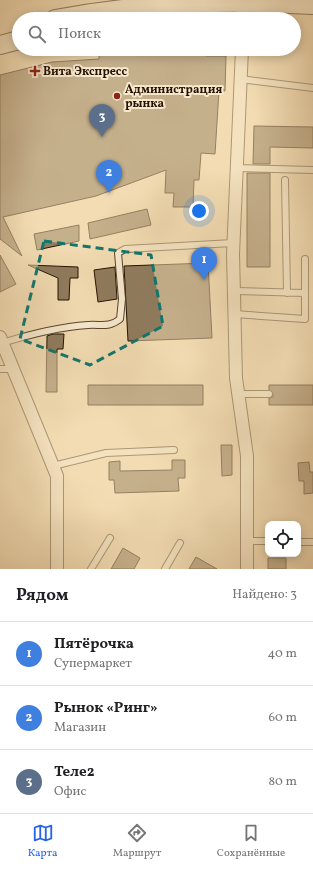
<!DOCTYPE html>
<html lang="ru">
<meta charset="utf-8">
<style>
:root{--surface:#fff;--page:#f2f2f2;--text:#202124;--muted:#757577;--line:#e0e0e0;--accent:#2563eb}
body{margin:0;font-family:Vollkorn,serif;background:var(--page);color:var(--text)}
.controls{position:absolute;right:12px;bottom:12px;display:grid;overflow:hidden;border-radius:8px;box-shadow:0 2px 10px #0003}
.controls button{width:36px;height:36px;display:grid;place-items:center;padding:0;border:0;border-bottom:1px solid var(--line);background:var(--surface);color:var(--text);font:20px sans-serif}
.you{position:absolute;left:199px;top:211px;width:14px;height:14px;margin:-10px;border:3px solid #fff;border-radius:50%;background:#1a73e8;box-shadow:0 0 0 6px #1a73e833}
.badge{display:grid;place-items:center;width:26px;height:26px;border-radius:50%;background:var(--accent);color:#fff;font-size:13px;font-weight:700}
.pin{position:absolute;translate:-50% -33px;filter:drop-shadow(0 1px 2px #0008)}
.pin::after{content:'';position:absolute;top:21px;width:14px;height:12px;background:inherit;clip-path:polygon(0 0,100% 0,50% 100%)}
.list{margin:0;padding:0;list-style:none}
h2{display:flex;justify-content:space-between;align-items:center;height:52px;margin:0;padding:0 16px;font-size:17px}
h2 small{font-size:13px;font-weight:400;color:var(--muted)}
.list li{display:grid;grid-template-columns:26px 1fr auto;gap:12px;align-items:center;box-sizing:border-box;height:64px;padding:0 16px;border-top:1px solid var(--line)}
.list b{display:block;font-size:15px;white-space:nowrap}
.list p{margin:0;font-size:13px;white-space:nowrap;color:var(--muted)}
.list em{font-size:13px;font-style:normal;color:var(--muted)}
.icon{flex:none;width:22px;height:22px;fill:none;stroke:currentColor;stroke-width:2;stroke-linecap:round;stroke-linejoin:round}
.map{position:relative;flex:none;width:313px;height:569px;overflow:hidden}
.search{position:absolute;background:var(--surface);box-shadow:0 2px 10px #0003;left:12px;right:12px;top:12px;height:44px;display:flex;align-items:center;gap:10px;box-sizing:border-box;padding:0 14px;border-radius:22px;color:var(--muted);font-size:15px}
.sheet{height:244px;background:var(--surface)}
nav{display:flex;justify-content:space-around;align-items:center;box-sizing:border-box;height:56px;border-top:1px solid var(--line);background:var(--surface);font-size:11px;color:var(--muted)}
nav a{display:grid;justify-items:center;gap:2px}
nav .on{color:var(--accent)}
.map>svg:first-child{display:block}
.building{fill:#8f7b5e;stroke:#231101}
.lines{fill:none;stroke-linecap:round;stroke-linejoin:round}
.service-casing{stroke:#57442e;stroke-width:8}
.minor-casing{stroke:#57442e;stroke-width:14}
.secondary-casing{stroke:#231101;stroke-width:20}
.service{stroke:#f7e8ce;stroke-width:6}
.minor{stroke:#f7e8ce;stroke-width:12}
.secondary{stroke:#f7e8ce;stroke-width:18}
.marked{fill:none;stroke:#0f766e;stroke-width:3;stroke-dasharray:8 5;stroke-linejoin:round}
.poi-dot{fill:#8f2418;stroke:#f7e8ce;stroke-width:1.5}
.labels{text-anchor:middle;stroke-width:4;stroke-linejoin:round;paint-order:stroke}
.poi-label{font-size:12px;font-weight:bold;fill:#231101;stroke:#f7e8ce;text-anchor:start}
</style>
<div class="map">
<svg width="313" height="569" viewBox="0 0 313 569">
<rect width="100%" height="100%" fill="#f3dcb3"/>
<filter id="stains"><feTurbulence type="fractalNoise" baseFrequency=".005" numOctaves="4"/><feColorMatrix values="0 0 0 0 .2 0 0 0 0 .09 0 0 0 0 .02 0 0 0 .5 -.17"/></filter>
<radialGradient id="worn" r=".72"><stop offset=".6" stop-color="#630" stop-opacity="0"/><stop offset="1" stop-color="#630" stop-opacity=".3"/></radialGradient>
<path class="building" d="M115,49L206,50V56H226L225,91H219L215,154L201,153L199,180H194L193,207H173L174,193H165L166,170L96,196L3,217L22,256L0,239V75L52,62L99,59V54H114Z
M254,126L313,127V148L270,147V164H253Z
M247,173H270V267H247Z
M147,209L151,225L90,239L88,223Z
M79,225V241L37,250L34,234Z
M0,255L16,284L0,292Z
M208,263L212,338L128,341L124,266Z
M28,265L78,267V278H70L69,300H58V278Z
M115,267L117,299L98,302L94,270Z
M53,334H64L63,349H57V392H46L47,336Z
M88,385H203V405H88Z
M269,385H313V405H269V398L273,397V394L269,390Z
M221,445H232V475L222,476Z
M172,460H185V478H178L179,491L115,493L114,480H109V462L120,461V471L172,470Z
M309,462L310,472H313V493L304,494V481H299L298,463Z
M123,548L140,558L134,569H111Z
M196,557L217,569H189Z
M268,558H286V569H268Z"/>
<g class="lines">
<g class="service-casing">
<path id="service" d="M240,79L313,88
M236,168L313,170
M285,180L287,293
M234,291L305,293
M234,314L305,319V259
M2,343C31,334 58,327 88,325C101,324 109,328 120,319L122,299L118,253L125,249L233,243
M0,369H13
M238,394H269
M53,466L106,453L174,450
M247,541H268
M298,542H313
M91,569L110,538
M165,569L180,543"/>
</g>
<g class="minor-casing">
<path id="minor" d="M243,19V11
M242,49L233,254L236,378L247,456V569
M0,337L57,476V569"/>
</g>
<g class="secondary-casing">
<path id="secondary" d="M55,19C140,3 227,0 313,5
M0,45L19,40"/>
</g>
<use href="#service" class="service"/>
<use href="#minor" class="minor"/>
<use href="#secondary" class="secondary"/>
</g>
<path d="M0 0H313V569H0ZM44,241L151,255L163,326L90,365L20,339Z" fill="#f3dcb3" fill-opacity=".55" fill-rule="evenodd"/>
<path class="marked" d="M44,241L151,255L163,326L90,365L20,339Z"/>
<g class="poi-dot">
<path d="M33 65h4v4h4v4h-4v4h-4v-4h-4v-4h4z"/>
<circle cx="117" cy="96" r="4"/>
</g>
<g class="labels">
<g class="poi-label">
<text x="43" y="75">Вита Экспресс</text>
<text x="125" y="93">Администрация<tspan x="125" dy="14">рынка</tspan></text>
</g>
</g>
<rect width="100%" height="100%" filter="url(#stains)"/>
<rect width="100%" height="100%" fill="url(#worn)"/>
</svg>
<div class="controls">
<button><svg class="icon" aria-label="locate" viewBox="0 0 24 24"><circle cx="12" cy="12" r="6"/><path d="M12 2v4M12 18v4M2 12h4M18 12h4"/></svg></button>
</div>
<div class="you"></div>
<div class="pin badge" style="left:204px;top:280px;background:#3f7fe0">1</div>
<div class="pin badge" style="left:109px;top:193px;background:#3f7fe0">2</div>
<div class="pin badge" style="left:102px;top:137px;background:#5c6f8a">3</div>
<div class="search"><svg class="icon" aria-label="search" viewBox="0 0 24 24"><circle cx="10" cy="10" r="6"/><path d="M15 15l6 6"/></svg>Поиск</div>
</div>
<section class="sheet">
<h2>Рядом<small>Найдено: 3</small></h2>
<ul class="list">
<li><span class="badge" style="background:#3f7fe0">1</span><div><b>Пятёрочка</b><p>Супермаркет</p></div><em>40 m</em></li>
<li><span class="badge" style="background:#3f7fe0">2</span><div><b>Рынок «Ринг»</b><p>Магазин</p></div><em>60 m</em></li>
<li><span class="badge" style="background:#5c6f8a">3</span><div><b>Теле2</b><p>Офис</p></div><em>80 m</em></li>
</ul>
</section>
<nav>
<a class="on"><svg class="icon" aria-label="map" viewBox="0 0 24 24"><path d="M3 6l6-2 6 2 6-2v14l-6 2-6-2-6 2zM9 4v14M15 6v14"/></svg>Карта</a>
<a><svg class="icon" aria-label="directions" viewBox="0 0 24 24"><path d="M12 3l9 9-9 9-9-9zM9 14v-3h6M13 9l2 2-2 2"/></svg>Маршрут</a>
<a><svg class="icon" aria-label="saved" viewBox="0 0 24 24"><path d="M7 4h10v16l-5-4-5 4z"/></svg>Сохранённые</a>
</nav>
